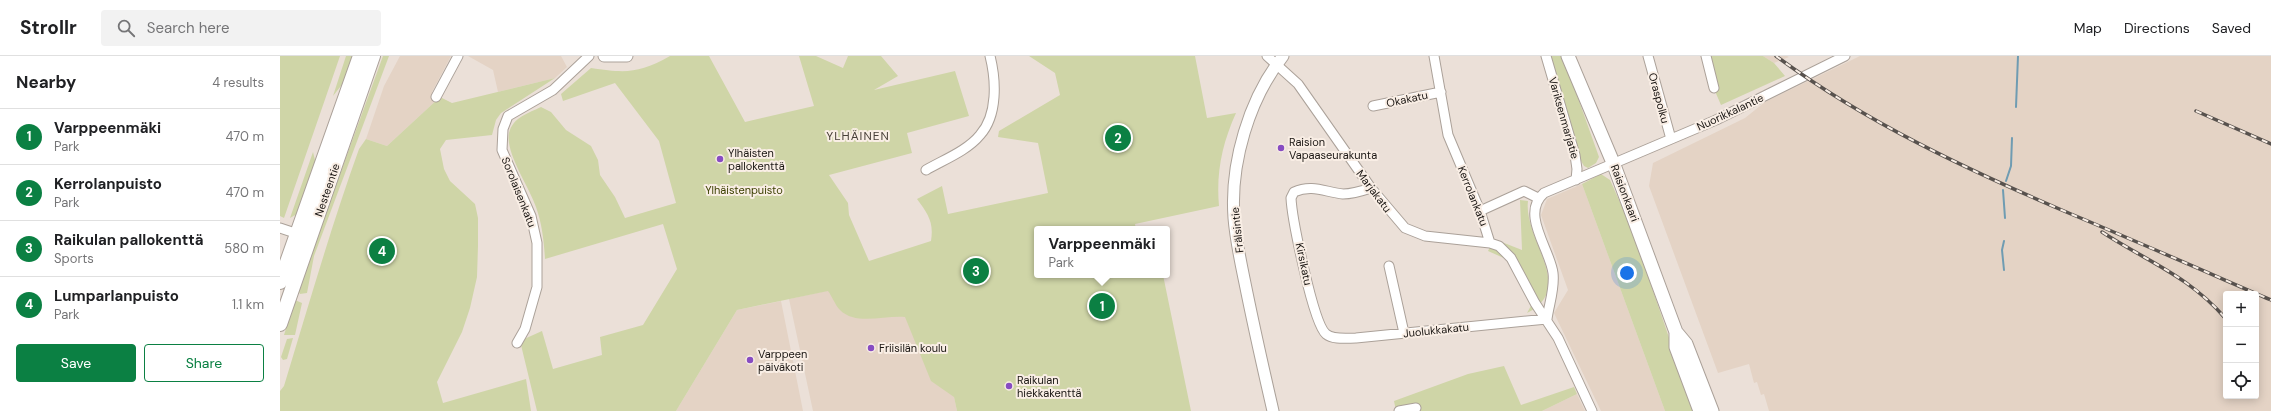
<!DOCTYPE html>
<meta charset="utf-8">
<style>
:root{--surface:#fff;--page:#f2f2f2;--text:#202124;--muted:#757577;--line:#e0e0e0;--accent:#0b8043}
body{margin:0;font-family:"DM Sans",sans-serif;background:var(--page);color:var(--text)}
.controls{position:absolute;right:12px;bottom:12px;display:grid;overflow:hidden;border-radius:4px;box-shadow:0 2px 10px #0003}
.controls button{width:36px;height:36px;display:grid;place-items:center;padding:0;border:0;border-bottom:1px solid var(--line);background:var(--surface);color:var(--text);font:20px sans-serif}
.you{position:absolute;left:1347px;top:217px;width:14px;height:14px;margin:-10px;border:3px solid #fff;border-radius:50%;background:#1a73e8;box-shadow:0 0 0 6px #1a73e833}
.badge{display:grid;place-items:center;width:26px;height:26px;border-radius:50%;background:var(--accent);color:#fff;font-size:13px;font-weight:700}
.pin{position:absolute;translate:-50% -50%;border:2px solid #fff;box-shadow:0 1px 4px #0006}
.popup{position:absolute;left:754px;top:170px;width:136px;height:52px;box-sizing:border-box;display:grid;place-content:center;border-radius:4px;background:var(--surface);filter:drop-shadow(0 1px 3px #0005);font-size:13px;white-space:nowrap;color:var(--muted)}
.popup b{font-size:15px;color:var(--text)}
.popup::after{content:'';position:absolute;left:50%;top:100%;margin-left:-8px;border:8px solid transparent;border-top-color:var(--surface)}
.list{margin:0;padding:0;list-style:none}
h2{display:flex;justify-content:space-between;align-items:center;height:52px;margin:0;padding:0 16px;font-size:17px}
h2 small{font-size:13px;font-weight:400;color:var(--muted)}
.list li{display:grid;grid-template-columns:26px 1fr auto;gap:12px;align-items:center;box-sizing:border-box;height:56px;padding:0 16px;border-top:1px solid var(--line)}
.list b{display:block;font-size:15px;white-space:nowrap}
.list p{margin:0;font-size:13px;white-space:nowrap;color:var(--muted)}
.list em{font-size:13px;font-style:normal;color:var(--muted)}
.actions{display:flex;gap:8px;padding:12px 16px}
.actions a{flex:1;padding:9px 0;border:1px solid var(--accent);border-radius:4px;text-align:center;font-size:14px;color:var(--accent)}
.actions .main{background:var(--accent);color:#fff}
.icon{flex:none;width:22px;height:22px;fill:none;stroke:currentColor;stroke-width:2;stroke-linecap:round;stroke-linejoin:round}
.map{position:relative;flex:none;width:1991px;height:355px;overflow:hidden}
header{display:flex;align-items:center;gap:24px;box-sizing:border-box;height:56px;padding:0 20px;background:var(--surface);border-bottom:1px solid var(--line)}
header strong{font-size:19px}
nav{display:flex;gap:22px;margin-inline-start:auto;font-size:14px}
.search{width:280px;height:36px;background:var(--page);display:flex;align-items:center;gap:10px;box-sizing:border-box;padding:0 14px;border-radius:4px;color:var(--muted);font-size:15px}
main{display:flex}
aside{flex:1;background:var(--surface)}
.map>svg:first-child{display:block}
.built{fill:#e4d3c5;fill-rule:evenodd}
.green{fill:#cfd5a7}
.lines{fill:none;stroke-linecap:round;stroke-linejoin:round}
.stream{stroke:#6f9cb2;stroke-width:2}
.minor-casing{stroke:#aba199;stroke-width:11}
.tertiary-casing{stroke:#aba199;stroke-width:13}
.secondary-casing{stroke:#aba199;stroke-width:15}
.primary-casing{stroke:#aba199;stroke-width:16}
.minor{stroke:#fff;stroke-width:9}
.tertiary{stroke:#fff;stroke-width:11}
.secondary{stroke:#fff;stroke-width:13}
.primary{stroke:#fff;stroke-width:14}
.rail-casing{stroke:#58524e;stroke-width:3.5}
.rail{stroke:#f9eee5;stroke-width:2;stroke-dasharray:6;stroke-linecap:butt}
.poi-dot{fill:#874cc2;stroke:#f9eee5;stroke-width:1.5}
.labels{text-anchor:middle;stroke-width:4;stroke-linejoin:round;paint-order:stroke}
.street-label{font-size:11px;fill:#191512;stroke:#f9eee5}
.poi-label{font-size:11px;fill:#191512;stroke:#f9eee5;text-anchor:start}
.park-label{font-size:11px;fill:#3b3f00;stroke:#f9eee5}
.neighbourhood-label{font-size:12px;letter-spacing:1px;fill:#473f37;stroke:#f9eee5}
</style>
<header>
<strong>Strollr</strong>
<div class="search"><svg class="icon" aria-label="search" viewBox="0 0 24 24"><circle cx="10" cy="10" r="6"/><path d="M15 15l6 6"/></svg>Search here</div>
<nav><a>Map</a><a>Directions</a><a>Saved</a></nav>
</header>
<main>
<aside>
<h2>Nearby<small>4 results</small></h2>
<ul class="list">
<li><span class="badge">1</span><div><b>Varppeenmäki</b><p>Park</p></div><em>470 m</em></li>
<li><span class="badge">2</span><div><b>Kerrolanpuisto</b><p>Park</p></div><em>470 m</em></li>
<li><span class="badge">3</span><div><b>Raikulan pallokenttä</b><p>Sports</p></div><em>580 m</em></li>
<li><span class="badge">4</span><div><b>Lumparlanpuisto</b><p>Park</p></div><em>1.1 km</em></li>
</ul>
<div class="actions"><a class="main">Save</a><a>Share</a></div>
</aside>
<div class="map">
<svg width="1991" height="355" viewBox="0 0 1991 355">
<rect width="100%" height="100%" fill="#ebe0d8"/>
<path class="built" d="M120,0H171L152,36L160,41L107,90L86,83L104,30Z
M188,0H281L287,11L275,22L218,36L213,14Z
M1483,0H1507L1509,1L1494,7Z
M1580,0H1991V355H1489L1484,338L1481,339L1477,326L1474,327L1469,308L1438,317L1369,130L1373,107L1465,62L1485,46ZM1946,238H1976V340H1946Z
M1302,128L1385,355H1321L1274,257L1288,234L1261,159L1267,143Z
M647,213L677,355H533L509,243Z
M501,245L523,355H396L457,254Z
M1297,338L1305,355H1262Z"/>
<path class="green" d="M0,0H60L4,162L0,160Z
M66,0H72L64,26L53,40Z
M103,0H109L34,200L27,237L20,238L19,236L28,206Z
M390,0H429L465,66L534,50L519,0H536L563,12L568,0H601L618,20L594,34L675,15L689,60L627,77L632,97L549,119L568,147L569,159L589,205L651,185C654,166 648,158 637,143L662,130L668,158L768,137L758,87L718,81L719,75L780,39L775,17L749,0H915L927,62L956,57C942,88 936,117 939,150L855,168L856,173H757V219H883L911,355H677L674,341L651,325L625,261C605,259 576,270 560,254C555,249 552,240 548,235L457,254L396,355H257L241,289L242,284L262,275L273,313L322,299L320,281L363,269L397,213L383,168L265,203C264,185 262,168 256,151C250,132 225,97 229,77C233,61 249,57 261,51L271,56L286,74L311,90L318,104L320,119L335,141L345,162L396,147L379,85L335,27L283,45L281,38L311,12C345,17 358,18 390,0Z
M1271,0H1283L1319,101L1316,107L1308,112L1304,110L1300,103Z
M1425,0H1483L1494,7L1505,20L1441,49L1428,19Z
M275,22L221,57L216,64L212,79L166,84L160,93L164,113L170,125L195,148L198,162V190L197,221L190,252L182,276L157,326L163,347L246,323L251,355H0V335L4,330C28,251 51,171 79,93L86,83L107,90L160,41L172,47Z
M33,96L36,108L17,158L10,162Z
M1321,118L1330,124L1352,173L1414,355H1385L1302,128Z
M1240,144L1248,145C1243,183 1297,232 1247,257L1252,248L1246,232L1226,203L1208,195L1214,183L1242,194Z
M15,244L22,247L15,279H4Z
M13,282L7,303L3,304L1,301L7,283Z
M1224,310L1241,349L1294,331L1297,338L1262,355H1116L1114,345L1188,318Z"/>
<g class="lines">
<path class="stream" d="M1736,51L1738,0
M1726,125L1731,110L1732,82
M1723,134L1725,162
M1724,214L1722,194L1724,185"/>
<g class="minor-casing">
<path id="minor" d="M987,0L1018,28L1091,132L1125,172L1145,180L1210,187
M1154,0L1168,79L1200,155L1210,187L1219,190L1231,202L1255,247L1278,282L1312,355
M1266,0L1295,99L1297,113L1296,124
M1368,0L1391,83
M1426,0L1434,32
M156,41L178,0
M1093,50L1161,36
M646,114C663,104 687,95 700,79C718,59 716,24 710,0
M1091,132C1082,135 1073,138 1063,138C1045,136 1032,128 1014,136L1011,142C1012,162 1033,267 1046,278C1053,284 1067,282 1076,282L1267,263C1269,248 1275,232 1273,217C1270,193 1240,158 1264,137L1436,64L1565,0
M1200,155L1244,135L1258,142
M0,172L21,179
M1109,210L1124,277
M237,287L245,273L257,231V187L251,160L222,94L223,73L228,60L273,34L309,0
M1119,355L1136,352"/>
</g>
<g class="tertiary-casing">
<path id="tertiary" d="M324,0H347
M993,355C984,316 975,276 967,237C962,212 956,187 954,162C950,107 969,43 1003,0"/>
</g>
<g class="secondary-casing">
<path id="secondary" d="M1288,0L1334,109L1396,276L1406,288L1432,355
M1396,276V291L1420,355"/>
</g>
<g class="primary-casing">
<path id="primary" d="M0,226L80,0
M0,268L93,0"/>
</g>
<use href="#minor" class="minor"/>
<use href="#tertiary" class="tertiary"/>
<use href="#secondary" class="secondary"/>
<use href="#primary" class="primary"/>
<g class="rail-casing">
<path id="rail" d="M1496,0C1587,67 1688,114 1791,158C1858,186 1924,215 1991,244
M1916,55L1991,88
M1822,176C1868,206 1909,220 1946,263"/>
</g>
<use href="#rail" class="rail"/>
</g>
<g class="poi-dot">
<circle cx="1001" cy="92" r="4"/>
<circle cx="440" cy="103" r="4"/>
<circle cx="591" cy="292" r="4"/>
<circle cx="470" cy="304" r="4"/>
<circle cx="729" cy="330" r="4"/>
</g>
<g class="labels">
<g class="street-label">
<text transform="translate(1379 42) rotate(75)" y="4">Oraspolku</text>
<text transform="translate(1127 43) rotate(-12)" y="4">Okakatu</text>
<text transform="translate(1450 56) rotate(-25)" y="4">Nuorikkalantie</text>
<text transform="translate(1284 62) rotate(74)" y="4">Variksenmarjatie</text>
<text transform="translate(47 134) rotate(-71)" y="4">Nesteentie</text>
<text transform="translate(1094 135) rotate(53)" y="4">Marjakatu</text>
<text transform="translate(239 136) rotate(68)" y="4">Sorolaisenkatu</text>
<text transform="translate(1345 137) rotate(69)" y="4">Raisionkaari</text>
<text transform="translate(1193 140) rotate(68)" y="4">Kerrolankatu</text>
<text transform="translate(957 174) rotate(-96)" y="4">Frälsintie</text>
<text transform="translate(1024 208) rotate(78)" y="4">Kirsikatu</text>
<text transform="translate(1156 274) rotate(-6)" y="4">Juolukkakatu</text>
</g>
<g class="poi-label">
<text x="1009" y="90">Raision<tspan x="1009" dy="13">Vapaaseurakunta</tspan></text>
<text x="448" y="101">Ylhäisten<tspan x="448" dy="13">pallokenttä</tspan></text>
<text x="599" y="296">Friisilän koulu</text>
<text x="478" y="302">Varppeen<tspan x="478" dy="13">päiväkoti</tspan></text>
<text x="737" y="328">Raikulan<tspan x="737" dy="13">hiekkakenttä</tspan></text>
</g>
<g class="park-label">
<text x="464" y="138">Ylhäistenpuisto</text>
</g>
<g class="neighbourhood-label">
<text x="578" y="84">YLHÄINEN</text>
</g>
</g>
</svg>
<div class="controls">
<button>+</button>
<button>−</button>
<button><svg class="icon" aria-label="locate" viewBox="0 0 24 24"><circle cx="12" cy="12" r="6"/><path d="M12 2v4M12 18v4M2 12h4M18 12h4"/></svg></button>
</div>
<div class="you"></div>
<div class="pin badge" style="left:822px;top:250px">1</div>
<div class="popup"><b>Varppeenmäki</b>Park</div>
<div class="pin badge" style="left:838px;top:82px">2</div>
<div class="pin badge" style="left:696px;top:215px">3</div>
<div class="pin badge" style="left:102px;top:195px">4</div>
</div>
</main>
